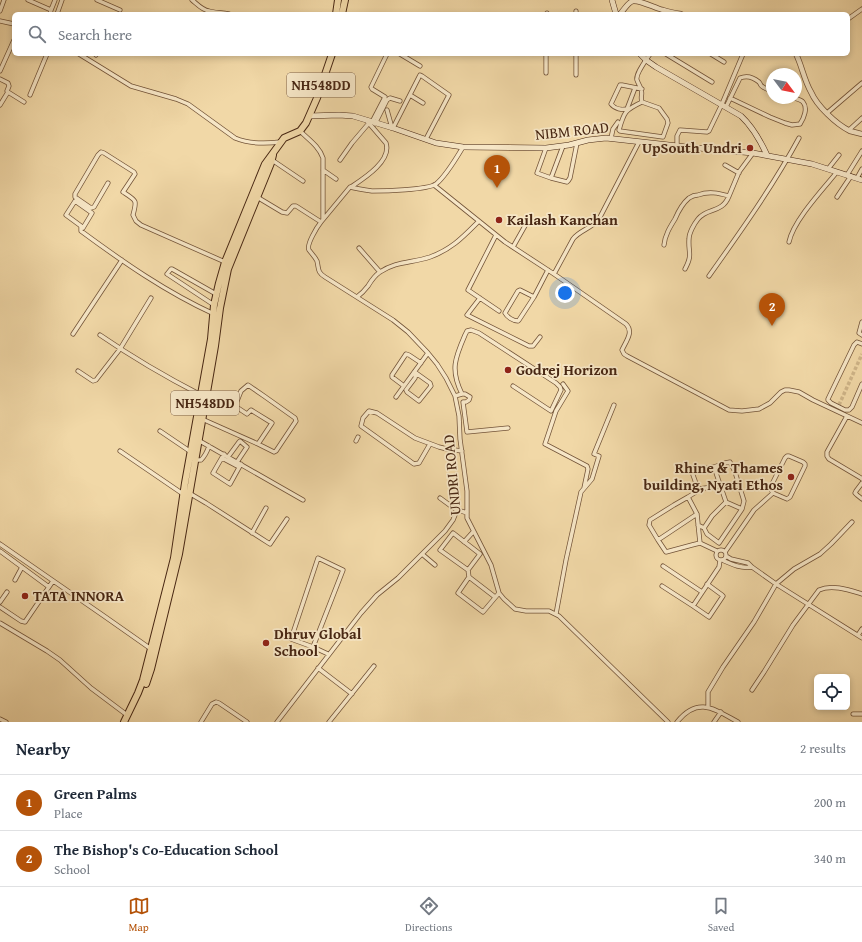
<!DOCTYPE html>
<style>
:root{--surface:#fff;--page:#f6f6f7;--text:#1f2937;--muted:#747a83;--line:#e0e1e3;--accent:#b45309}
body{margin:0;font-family:"Gentium Book Plus",serif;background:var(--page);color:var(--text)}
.controls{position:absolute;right:12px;bottom:12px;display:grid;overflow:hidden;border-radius:6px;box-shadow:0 2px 6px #0003}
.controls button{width:36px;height:36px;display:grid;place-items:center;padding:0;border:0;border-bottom:1px solid var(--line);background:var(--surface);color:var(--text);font:20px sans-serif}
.compass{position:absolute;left:766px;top:68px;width:36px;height:36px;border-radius:50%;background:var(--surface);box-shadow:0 2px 6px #0003;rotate:122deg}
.you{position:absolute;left:565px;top:293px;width:14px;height:14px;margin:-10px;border:3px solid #fff;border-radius:50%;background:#1a73e8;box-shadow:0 0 0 6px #1a73e833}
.badge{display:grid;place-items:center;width:26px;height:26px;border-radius:50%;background:var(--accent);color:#fff;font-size:13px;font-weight:700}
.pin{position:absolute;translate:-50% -33px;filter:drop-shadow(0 1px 2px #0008)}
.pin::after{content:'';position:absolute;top:21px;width:14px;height:12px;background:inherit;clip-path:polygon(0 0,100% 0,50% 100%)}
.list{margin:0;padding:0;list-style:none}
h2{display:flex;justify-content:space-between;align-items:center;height:52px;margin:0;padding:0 16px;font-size:17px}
h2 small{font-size:13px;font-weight:400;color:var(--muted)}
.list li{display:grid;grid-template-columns:26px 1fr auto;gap:12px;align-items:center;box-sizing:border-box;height:56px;padding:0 16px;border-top:1px solid var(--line)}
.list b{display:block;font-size:15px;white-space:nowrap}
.list p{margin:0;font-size:13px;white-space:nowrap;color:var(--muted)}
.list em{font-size:13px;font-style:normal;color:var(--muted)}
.icon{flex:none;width:22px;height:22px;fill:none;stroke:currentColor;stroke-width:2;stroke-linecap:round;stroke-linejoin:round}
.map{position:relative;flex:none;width:862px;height:722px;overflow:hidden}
.search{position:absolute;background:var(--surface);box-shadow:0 2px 6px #0003;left:12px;right:12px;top:12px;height:44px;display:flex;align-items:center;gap:10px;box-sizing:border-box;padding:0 14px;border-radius:6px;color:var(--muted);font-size:15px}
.sheet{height:164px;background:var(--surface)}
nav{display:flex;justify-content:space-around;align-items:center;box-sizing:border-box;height:56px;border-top:1px solid var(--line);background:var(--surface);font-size:11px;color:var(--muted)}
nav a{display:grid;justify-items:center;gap:2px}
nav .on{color:var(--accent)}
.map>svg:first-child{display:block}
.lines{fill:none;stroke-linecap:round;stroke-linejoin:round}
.minor-tunnel{stroke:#cfb589;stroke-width:3.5;stroke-dasharray:3.5 2;stroke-linecap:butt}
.minor-casing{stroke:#725338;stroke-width:5}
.tertiary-casing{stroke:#725338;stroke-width:6}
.secondary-casing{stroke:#482713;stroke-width:6}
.trunk-casing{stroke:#482713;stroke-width:8}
.minor{stroke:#f6e6c6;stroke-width:3.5}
.tertiary{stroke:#f6e6c6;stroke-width:4.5}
.secondary{stroke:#f6e6c6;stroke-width:5}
.trunk{stroke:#f1d8a7;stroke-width:6}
.poi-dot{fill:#8f2418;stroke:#f6e6c6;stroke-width:1.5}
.labels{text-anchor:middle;stroke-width:3.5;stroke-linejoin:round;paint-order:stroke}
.shield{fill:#f6e6c6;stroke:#7c6049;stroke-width:1}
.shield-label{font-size:14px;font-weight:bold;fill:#482713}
.street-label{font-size:15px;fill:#482713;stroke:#f6e6c6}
.poi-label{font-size:15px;font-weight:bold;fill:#482713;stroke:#f6e6c6;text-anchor:start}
</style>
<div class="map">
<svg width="862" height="722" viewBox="0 0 862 722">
<rect width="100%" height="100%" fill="#f1d8a7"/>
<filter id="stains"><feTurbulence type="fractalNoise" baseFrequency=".005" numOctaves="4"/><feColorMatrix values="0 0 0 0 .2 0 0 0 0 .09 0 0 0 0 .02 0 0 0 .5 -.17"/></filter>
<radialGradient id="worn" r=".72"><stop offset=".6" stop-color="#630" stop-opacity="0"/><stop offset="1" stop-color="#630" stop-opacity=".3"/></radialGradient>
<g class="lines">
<path class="minor-tunnel" d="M839,405L862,354"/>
<g class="minor-casing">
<path id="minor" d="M28,0L51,10L50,14
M97,0L120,10
M192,0C197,4 202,10 209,11C215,13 222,12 229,14
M51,10L55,0
M0,11L4,0
M57,14L62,0
M547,14V13
M576,14V11
M848,19L862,9
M0,21L14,24
M79,54L131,86L176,99L188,104L235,138C249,144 264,144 280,142
M95,54L96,55
M400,54L420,66
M666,54L712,82
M711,54L724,62
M0,71L14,40
M546,73V54
M576,75V54
M0,79L8,83L9,86L7,91L8,92L24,102
M635,88L627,109C622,110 615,109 611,104L620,85H622L642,89
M30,95L47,54
M410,95L423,103
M730,98L770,117L785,123L792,125L800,124C804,118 808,108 803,102C801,100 797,99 794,98
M642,102C625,110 624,112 619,130L620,131L663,137L668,123L667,119L659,108L642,102C640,97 643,94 641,89C640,86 638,83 637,80C635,74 647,59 650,54
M0,105L8,92
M726,107L740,78C747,75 753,77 759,82C762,86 759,84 763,87C766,89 769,90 772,91
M383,108L387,100L390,98L400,101
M387,110L392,128
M827,113L862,83
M372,122L385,97L372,89L371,87L387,54
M375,124L383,108H381
M393,128L419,77L420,75L422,76L449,95L426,139
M849,130L862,118
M300,131C308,139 319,146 323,158V219
M611,138L613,129L618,122
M563,146L551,178L567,182L568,181L570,178L577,143
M677,146V136L680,130L707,132L709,131L722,104L743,54
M546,148L537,173L551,178
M272,160L303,181
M340,160L352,143L369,123
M725,165L739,173
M828,169L839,155
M323,170L336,179
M847,175L862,151
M857,178L862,169
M108,183L94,207L91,208L75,197V194L98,155L101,152L104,153L134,172L135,174L123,192C137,201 137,200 133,215L136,221L141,225L225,262
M434,185L505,242L554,274L626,324C634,332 626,341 622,350L624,354L627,356L729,410L742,411L759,409L770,403L781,392L785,390H789L799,392L813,400L862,423
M351,187C363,179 392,161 386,143L367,121
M257,197L282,212L287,213L293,206H296L321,222C317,227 306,245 309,250C312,254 315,257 317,261C319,269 317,272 325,277L393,320L408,332L428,353L437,364L446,378L455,396L459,416L460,439L467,491V518L491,565L499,593L504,599L515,609L526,611H549L559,616L668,722
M837,197L851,176
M321,222L350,187C358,189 365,190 372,191C384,191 427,190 436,184C446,176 457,157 463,147
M81,227L83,228L92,213L75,201L66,215L81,226V231C123,262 166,292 214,314
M496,235L468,290L499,311
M789,242C793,221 823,189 837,172
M664,245C665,235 670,227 675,219C678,212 683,203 689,198C692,196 695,195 698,195C709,191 718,193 729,196L739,172L753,153
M513,247L530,217
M359,248L380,272
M685,269C693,254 688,253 689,239C689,233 694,224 698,219C707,207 722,214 729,196
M554,274L573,239C580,230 591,229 599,219L639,142
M709,276C741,231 773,186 799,138
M357,297C361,294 365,290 368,286C371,281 374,276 380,272C396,261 412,263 430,257C452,249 463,237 479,221
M534,297L520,290L518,291L505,313C507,317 513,321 518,321L519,320L534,297L548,270
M480,298L467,315L529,346H533L540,337
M214,305L167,274L171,269H172L216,294
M862,322L859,333L862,335
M73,334L122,260
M100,335C132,357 166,377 201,395
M862,344L857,342L854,345L828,399V400L831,403L845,410H849L852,407L862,384
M78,371L93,381L96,380L120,349L151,298
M414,372L416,373L415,378L406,390L407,392L419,401L431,386L430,383L416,373
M563,384L568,391L556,411L545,444L587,466L588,469L584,488
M404,386L392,377V375L406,354L409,355L421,363
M462,394H465L470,397L469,400L466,402H463L467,432L508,428
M455,396L462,394C450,370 455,358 465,335L467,331L471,330L479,333L556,383L560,387L561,390L551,411L513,386
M396,397L428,353
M847,416L827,452V456L829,459L861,478L862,479
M202,419L258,444L272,423L251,410L247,414L235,406L241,391L248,385L264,396L295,418L296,421L276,451L274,452L258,444
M160,431L191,452
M198,440L303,500
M356,441L358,437
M430,444L419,463L414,464L361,426L363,418L369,411L377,413L415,438L439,447L447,449L462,451
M120,451L183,494
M224,454L213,473L230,484L241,464
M787,456H789L803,462L805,464V466L790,497L787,499L773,493L770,488L785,458Z
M228,457L239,442L240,441L247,447L237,462
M222,458L239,467
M195,460H201C205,456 207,452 209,446
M714,467L726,502L742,509
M862,483L856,491L855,493L857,495L862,499
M698,489L693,475V471L694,470L714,467L725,463L730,462L735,472L744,501L742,509L719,543L707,534L704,528
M189,493L206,503L270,544L287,519
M688,497L696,492L698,489L720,486
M440,498L455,509L467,513
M697,514L658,540L666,552L692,545L700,543L717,551
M698,525L704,528L712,516L726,502
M252,533L266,508
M658,540L649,525L650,520L674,505L688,497L697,514L700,543
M464,542L473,532
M0,544L104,616L151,649
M716 555a5 5 0 1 1 10 0a5 5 0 1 1-10 0Z
M0,551L49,587
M725,552L754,510L773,493
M422,554L435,565
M726,556L731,559L748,563L752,567L776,584L862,638
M722,560C731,564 741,569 752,567
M663,566L702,592
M468,570L440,550L453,533L480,554L468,570L469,577L458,593L483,612L499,593
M469,577L495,597
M15,580L22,567
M662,586L693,606L719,567L720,560
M0,602L7,592
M693,606L709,617L723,596L722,595L707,584
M0,607L21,621L25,622L53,581
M556,614L566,560L581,492L592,479L599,456L594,454L614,405
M0,623L47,651L60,660L91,688L127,715
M858,635L862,629
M313,647L343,570L318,558L291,639L313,647L328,654
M318,668L352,694
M752,690L764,672L793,625L819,590C832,584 849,590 862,594
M708,707V692L723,667L754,622L776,584L794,569L820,554L831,544L852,522
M853,714H862
M0,719L6,722
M201,722L212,704L216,702L219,703L247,722
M277,722L361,613L377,595L398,578L445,531L453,520L457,510
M329,722L374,666
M677,722C698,696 714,709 738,722
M714,722L721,712"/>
</g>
<g class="tertiary-casing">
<path id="tertiary" d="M620,14C624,10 628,2 633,1C640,0 655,8 663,10C669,12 675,13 681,14
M796,54C802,66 804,80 811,92C817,106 836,124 850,131C854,132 858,133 862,134"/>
</g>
<g class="secondary-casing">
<path id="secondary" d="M612,0L616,14
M640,54L646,60L656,67L741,116C753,127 760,140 767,155
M309,116L339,115L353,116L393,128L436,143L463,147L546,148L569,145L588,140L606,138L687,147L753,153L812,164L862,180"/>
</g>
<g class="trunk-casing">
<path id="trunk" d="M336,14L338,0
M342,14L345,0
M146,684L151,669L179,554L215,346L220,308L228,269L271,163L273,155
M124,722L138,693L143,680L174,558L185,483L211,339L214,305L219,283L225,262L265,164L284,138L300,131L306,123L317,98L332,54"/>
</g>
<use href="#minor" class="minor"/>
<use href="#tertiary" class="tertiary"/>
<use href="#secondary" class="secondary"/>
<use href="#trunk" class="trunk"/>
</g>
<g class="poi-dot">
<circle cx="750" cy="148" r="4"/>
<circle cx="499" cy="220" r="4"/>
<circle cx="508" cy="370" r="4"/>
<circle cx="791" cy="477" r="4"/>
<circle cx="25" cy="596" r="4"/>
<circle cx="266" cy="643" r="4"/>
</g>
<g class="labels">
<g class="shield">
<rect x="287" y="73" width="68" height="24" rx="3"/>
<rect x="171" y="391" width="68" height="24" rx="3"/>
</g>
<g class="shield-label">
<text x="321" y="90">NH548DD</text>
<text x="205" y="408">NH548DD</text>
</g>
<g class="street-label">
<text transform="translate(572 131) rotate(-6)" y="5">NIBM ROAD</text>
<text transform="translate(452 475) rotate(-95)" y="5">UNDRI ROAD</text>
</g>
<g class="poi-label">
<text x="742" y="153" text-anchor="end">UpSouth Undri</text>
<text x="507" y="225">Kailash Kanchan</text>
<text x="516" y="375">Godrej Horizon</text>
<text x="783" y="473" text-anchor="end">Rhine &amp; Thames<tspan x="783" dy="17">building, Nyati Ethos</tspan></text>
<text x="33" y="601">TATA INNORA</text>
<text x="274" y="639">Dhruv Global<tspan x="274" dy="17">School</tspan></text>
</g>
</g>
<rect width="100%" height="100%" filter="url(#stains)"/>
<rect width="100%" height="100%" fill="url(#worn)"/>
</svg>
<div class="controls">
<button><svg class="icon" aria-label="locate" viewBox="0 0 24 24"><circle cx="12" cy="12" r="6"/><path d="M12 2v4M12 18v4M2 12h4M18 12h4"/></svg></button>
</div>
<svg class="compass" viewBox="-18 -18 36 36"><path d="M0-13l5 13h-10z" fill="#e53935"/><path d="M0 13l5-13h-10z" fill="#747a83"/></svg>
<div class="you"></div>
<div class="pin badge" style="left:497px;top:188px">1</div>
<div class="pin badge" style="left:772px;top:326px">2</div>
<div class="search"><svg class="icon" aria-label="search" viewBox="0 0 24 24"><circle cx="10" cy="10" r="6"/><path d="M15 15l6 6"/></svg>Search here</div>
</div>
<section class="sheet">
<h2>Nearby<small>2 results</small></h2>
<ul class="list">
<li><span class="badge">1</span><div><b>Green Palms</b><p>Place</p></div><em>200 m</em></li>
<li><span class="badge">2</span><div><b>The Bishop's Co-Education School</b><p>School</p></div><em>340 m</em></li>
</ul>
</section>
<nav>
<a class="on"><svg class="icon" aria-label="map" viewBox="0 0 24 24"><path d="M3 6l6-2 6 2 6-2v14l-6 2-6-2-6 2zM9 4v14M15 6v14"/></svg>Map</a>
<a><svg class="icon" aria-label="directions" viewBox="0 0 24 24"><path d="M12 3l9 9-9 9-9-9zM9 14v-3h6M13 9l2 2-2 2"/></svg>Directions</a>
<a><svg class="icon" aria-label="saved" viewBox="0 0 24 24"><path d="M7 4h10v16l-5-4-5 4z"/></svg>Saved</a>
</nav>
